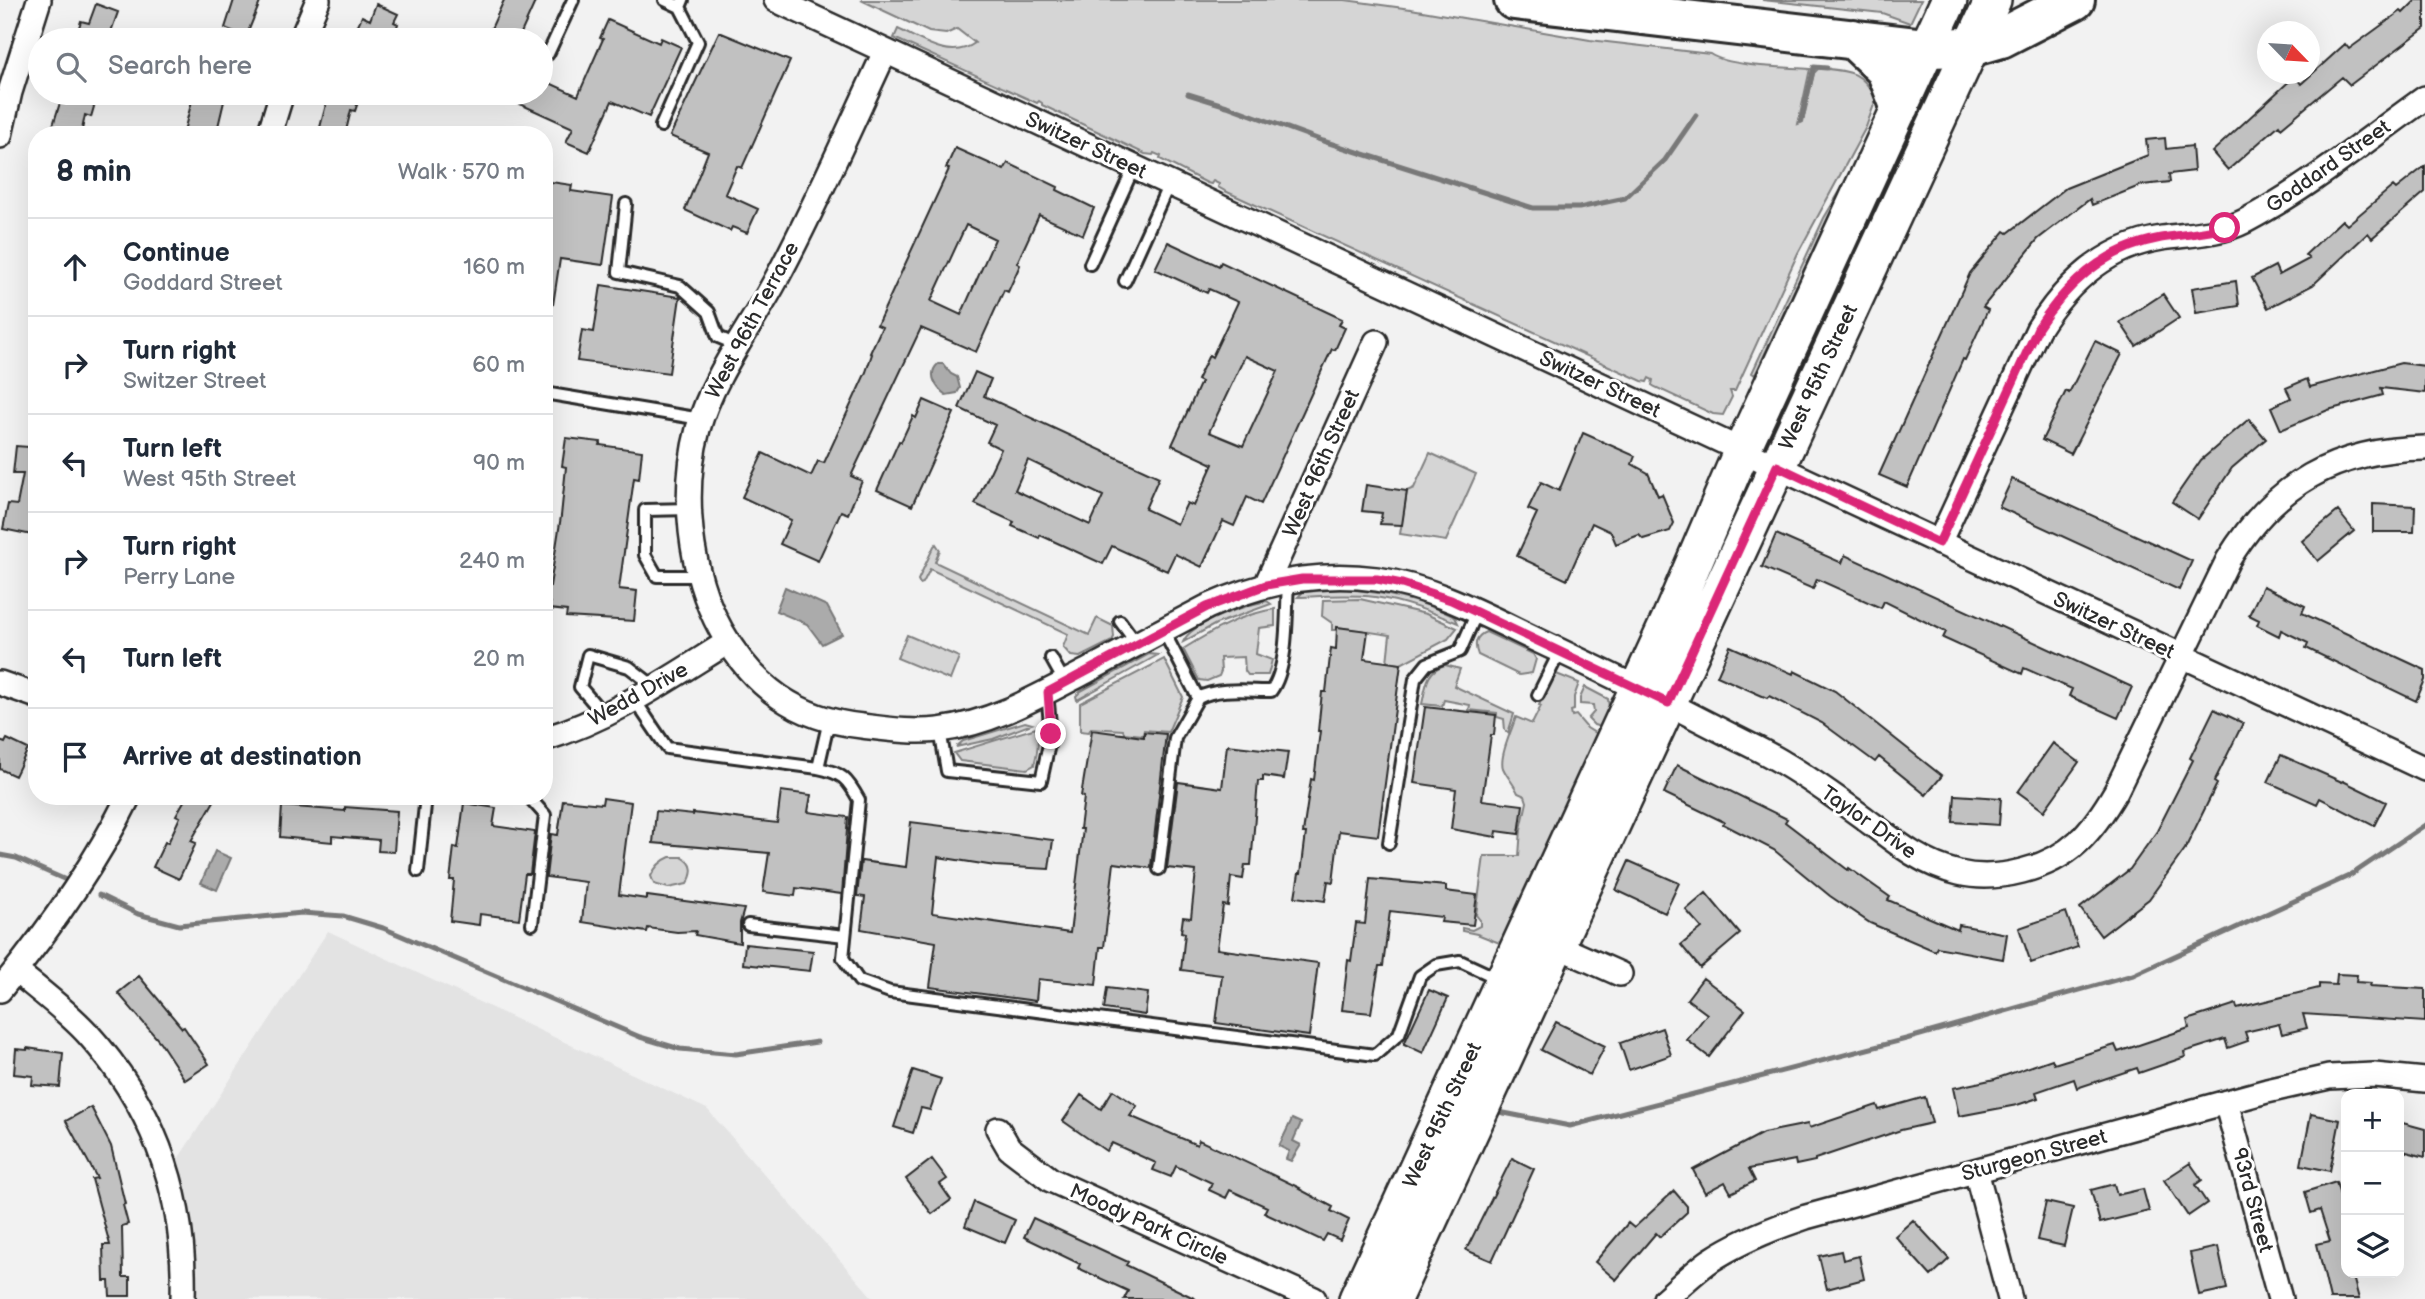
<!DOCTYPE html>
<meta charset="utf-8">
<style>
:root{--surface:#fff;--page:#f2f2f3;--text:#1f2937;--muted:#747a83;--line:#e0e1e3}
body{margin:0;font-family:"Balsamiq Sans",sans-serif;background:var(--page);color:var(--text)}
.controls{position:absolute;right:21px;bottom:21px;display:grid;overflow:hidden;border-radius:14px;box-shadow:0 7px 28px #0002}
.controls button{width:63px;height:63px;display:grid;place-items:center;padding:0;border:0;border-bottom:2px solid var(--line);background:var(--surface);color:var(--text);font:35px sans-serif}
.compass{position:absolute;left:2257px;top:21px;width:63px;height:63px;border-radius:50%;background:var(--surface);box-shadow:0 7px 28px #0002;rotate:115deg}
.stop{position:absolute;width:21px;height:21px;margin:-16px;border:5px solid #db2777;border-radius:50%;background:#fff}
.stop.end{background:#db2777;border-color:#fff;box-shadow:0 2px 7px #0008}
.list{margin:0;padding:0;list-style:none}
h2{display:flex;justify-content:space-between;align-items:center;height:91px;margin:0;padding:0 28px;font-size:30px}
h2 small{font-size:23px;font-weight:400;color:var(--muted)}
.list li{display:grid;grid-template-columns:46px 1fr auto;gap:21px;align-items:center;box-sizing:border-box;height:98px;padding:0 28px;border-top:2px solid var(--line)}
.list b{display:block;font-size:26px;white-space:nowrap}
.list p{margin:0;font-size:23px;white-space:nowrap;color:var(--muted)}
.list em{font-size:23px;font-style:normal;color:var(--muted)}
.icon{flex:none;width:38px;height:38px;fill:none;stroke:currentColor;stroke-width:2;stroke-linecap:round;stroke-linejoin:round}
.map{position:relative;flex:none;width:2425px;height:1299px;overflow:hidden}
.search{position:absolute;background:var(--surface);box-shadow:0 7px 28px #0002;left:28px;top:28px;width:525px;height:77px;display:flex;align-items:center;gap:18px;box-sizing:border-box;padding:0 24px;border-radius:38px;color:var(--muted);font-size:26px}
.panel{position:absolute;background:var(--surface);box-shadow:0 7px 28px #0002;left:28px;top:126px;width:525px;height:679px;border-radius:28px}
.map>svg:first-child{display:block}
.built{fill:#e3e3e3}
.green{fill:#d5d5d5;stroke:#808080;stroke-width:2}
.water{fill:#ababab;stroke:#787878;stroke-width:2}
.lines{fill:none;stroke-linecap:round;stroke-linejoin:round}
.stream{stroke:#787878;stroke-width:5}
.building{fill:#c1c1c1;stroke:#2b2b2b;stroke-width:2;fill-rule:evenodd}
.lane-casing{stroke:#2b2b2b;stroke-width:16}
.street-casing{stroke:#2b2b2b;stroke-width:28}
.primary-casing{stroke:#2b2b2b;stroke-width:40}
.highway-casing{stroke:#2b2b2b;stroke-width:44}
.lane{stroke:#fff;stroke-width:10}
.street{stroke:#fff;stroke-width:23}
.primary{stroke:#fff;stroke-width:35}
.highway{stroke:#fff;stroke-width:38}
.route{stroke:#db2777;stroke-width:9}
.labels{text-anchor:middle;stroke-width:6;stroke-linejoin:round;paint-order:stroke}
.street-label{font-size:21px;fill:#2b2b2b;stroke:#fff}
</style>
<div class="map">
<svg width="2425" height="1299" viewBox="0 0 2425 1299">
<rect width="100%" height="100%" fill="#f2f2f2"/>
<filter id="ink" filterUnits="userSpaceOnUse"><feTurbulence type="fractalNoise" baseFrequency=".0143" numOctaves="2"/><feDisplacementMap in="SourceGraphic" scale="14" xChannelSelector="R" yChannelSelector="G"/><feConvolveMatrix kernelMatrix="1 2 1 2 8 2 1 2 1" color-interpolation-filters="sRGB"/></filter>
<g filter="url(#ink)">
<path class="built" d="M328,931L707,1109L874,1299H194L195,1252L188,1205L176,1162Z"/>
<path class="green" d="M861,0H1345L1411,9L1590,40L1710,54C1730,67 1784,67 1810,69L1798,124L1803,122L1814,73L1819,68C1848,71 1862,70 1876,99L1866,127L1798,253L1735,391H1730L1732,397L1723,415L1713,414L1655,387L1652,385L1653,380L1649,378L1647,382L1642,381L1225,191L1218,187L1219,184L1213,181L1211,184L1207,183L1160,159L1161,156L1154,153L1153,155L1145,154L1042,105V103L1039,101L1037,103L894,38L898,29C922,40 950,61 975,43L957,29L946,34L929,32Z
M1762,0H1921L1910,23L1882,13Z
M1865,149L1818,239L1755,375L1752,373L1824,218Z
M1430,453L1476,474L1446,541L1400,534L1407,491L1414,488Z
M936,544L940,550L935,562L1089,635L1097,618L1113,626L1114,637L1112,641L1080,657L1071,656L1063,647L1068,634L930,569L923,583L920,584L918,580L934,546Z
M1344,589C1383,592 1419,599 1455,617L1458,623C1431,612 1403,601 1375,597C1349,594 1324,596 1298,597L1303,592Z
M1360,599L1426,614L1457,628L1448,639L1401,664L1387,662L1390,635L1338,627L1337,630H1332V623L1322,616L1323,600Z
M1267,601L1271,604L1216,624L1183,642C1190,623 1247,605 1267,601Z
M1275,609V626L1259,628L1256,654L1272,660L1268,675H1248L1245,671L1244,657L1220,658L1221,671L1219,676L1207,681L1199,680L1183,649C1212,631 1241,614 1275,609Z
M1486,632L1533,654L1536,659L1532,673L1519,675L1478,655C1474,645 1475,636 1486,632Z
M907,635L959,657L950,680L897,658Z
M1149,654L1158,655L1077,700L1076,696L1081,691Z
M1164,659L1183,697L1168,732L1144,730L1143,735L1124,733L1123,730L1091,728L1089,732L1080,731V703Z
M1445,665L1460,669L1454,686L1514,714L1508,733L1505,730L1504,719L1497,717V713L1469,710L1470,705L1444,700L1442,706L1422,704C1426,687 1426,670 1445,665Z
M1554,673L1579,683L1574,697V710L1571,711L1572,716L1576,715L1587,728L1598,735L1502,944L1477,934L1462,931V928L1472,930L1480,926V920L1476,915L1484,856H1519L1521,829L1527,802L1525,796L1518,793C1514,784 1507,777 1503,768C1499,757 1512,729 1516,717L1532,724L1541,706L1539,705Z
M1585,687L1608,699L1609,709L1601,727L1594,725L1588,719L1594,712L1593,705L1580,704V698Z
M1025,722L1032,724L993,739L956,747L963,741Z
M1036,728C1040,739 1037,754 1034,765L1027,769L960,761L954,753Z
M670,857H682C694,863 694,873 687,884L668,888L654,884L651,876C655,867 660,861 670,857Z"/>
<path class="water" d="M938,364H943L951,374L957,377L960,388L957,393L946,395C936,388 927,374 938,364Z
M785,587L827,606L842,634L822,644L807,624L776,611Z
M215,851L231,858L217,890L201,883Z
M1292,1119L1301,1123L1293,1141L1301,1145L1291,1161L1286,1159L1289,1151L1279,1146Z"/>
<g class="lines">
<path class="stream" d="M1188,94L1227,106L1323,141L1533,208H1579L1625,198L1665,160L1696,115
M1801,121L1814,67L1827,68
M0,855L16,858L66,880
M99,895L138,914L179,925L302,913L343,916L383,928L640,1037L680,1049L736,1054L817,1042
M1499,1112L1570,1126L1906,1039L2133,975L2351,875L2425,825"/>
</g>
<path class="building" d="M234,0H261L246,37L225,28Z
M504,0H536L518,40H486Z
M2416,0H2425V28L2350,85L2342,77L2281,128L2279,125L2228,170L2212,152L2295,76L2301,84L2345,44L2349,49L2401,11L2403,13Z
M96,4L118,12L108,40H75L81,21L89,23Z
M376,4L398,14L394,22L398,24L392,40H351L362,16L370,20Z
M608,20L659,43L661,38L681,47L649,117L612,101L589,152L566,142L573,128L496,93H541V79L578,96L603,39L600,38Z
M719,32L790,61L742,168L737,166L725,194L758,209L747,233L732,227L730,231L685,210L708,152L670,136Z
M63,93H98L91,117L85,115L81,135H50Z
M194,93H226L216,135H183Z
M329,93H361L355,111L351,110L345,135H318Z
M2165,138L2166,149L2192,146L2194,171L2169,174L2170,182L2142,185L2092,205L2090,199L2038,239L1983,307L1988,310L1965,360L1963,359L1907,487L1879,475L1970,273L2005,231L2008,233L2066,188L2148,155L2146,140Z
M955,148L1004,170L1008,163L1058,187L1057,190L1094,208L1083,235L1039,215L1017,263L1020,265L1008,292L1004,290L976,352L921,328L851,476L862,481L848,514L841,511L818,561L780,544L791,520L742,497L763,453L811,476L818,461L824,463L866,372L872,354L870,353L882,327L877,325L949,169L946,168ZM966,225L995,239L961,315L931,301Z
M2425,166V192L2372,238L2368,233L2313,285L2268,308L2252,278L2275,266L2279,275L2309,259L2305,255L2342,220L2347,225L2393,186L2396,189Z
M544,181L572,185L571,191L613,197L603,265L560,259L553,305H544Z
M1168,242L1219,266L1221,262L1342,319L1339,325L1345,328L1335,350L1332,349L1322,370L1261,504L1247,497L1234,526L1223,521L1202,567L1175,554L1167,571L1112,546L1103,564L1040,535L1039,538L1012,526L1014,522L975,504L1001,449L987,442L995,425L959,408L975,372L991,379L984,396L1159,477L1145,509L1177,524L1187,503L1194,506L1213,464L1172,445L1201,382L1197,380L1209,355L1212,357L1238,302L1209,289L1207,293L1155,269ZM1245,356L1278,371L1243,446L1209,432ZM1028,460L1103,496L1090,525L1015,490Z
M2236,281L2239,306L2196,313L2192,288Z
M601,285L680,297L669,373L577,361L582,330L594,332Z
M2163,294L2179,318L2136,346L2120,322Z
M2095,341L2122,354L2071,454L2042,440L2066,391L2069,393Z
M2401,363L2425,366V393L2381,388L2383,395L2328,410L2281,430L2271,407L2291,398L2286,388L2307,379L2310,387Z
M924,400L954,413L912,506L877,490L899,441L901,442L913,416L916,418Z
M2249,419L2266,439L2232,468L2198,519L2172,502L2201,460Z
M1583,433L1635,456L1632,464L1648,473L1658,496L1662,494L1674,523L1670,531L1643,539L1639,535L1616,544L1611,532L1592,523L1567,580L1517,556L1537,513L1528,509L1541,482L1559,491Z
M566,438L601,442L600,445L642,451L639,479L634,478L619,589L637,591L634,621L566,617L567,611L549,609L550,603H544V586H550L561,516L566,467L562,466Z
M30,443L37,444V536L3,529L8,504L17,505L23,474H13L16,446L29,447Z
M2012,479L2192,561L2179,590L1999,507Z
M1366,485L1407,491L1402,525L1380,524L1382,513L1362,511Z
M2373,504L2415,506L2414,532H2373Z
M2338,511L2354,531L2318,561L2302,541Z
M1776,534L1842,563L1845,555L2132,687L2118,718L2069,696L2072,689L2024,668L2022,674L1943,638L1946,632L1884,601L1881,608L1817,579L1813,589L1762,567Z
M2263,586L2305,606L2302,613L2425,670V680L2416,701L2306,648L2308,643L2281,630L2279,636L2257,625L2259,620L2249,615Z
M1337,627L1368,631L1364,659L1401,664L1378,836L1339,831L1333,882L1328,881L1325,901L1295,897L1299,873H1301L1306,833H1303L1311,779L1314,780L1320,731H1318L1322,692H1326L1331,648L1336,649Z
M1730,646L1793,674L1794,671L1835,691L1942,776L1926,795L1879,757L1875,762L1822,723L1769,696L1767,698L1717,676Z
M1425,707L1496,715L1494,735H1491L1482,800L1523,805L1519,834L1497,831L1496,837L1451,829L1456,789L1414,783Z
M2214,709L2243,723L2214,782L2217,784L2185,849L2149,899L2101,936L2080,908L2130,869L2157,831L2193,760L2190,758Z
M1092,730L1144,737V732L1166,734L1151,866L1150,868L1114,863L1104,947H1100L1096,985L1038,979L1036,1001L930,987L936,942L861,929L865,897L857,896L861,861L906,867L911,822L1053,840L1049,869L995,866L938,857L932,913L1070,933L1083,829H1080L1084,797L1081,796Z
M7,739L28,749L15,776L0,769V741L5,743Z
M2053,743L2079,762L2044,811L2018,792Z
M1227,745L1288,752L1284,779L1263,776V781H1258L1251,865H1245L1243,879L1231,877L1228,906L1223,905L1217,949L1318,963L1309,1036L1216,1023L1222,975L1181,970L1185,933L1181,932L1183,917L1191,918L1196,871L1167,868L1178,782L1222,788Z
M2281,755L2342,782L2343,781L2386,802L2374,826L2320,798L2317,804L2268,782Z
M1677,765L1787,819L1785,822L1848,870L1849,868L1890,897L1888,900L1958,930L1959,925L2007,934L2003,959L1937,947L1935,951L1870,923L1830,896L1774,850L1723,824L1724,822L1664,793Z
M781,791L811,795L808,812L848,817L842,894L796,888L795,896L763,892L769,853L653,843L656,811L693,815V813L777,823Z
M1955,795L2001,798L1999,825L1953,822Z
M187,796H217L191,841L196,843L179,879L153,867L165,842L168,843L180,817L176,815Z
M603,798L631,802L619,895L647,899V896L744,909L740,923V943L695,935L696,931L677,932L648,928L647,932L582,922L586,882L546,877L551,834L558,835L563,800L602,804Z
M464,803L496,808L493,826L535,832L530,874H525L519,919L480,914L479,925L450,921L454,880H450L454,847L458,848Z
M282,806L345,811V807L397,811L394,852L378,851L379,840L332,836V842L280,837Z
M1629,861L1679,883L1665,913L1616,890Z
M1370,879L1446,886V891L1477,895L1473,925L1441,922L1442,917L1390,911L1383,966H1379L1371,1013L1342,1010L1348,960L1351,961L1356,923L1365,924Z
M1706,893L1740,934L1700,968L1681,945L1702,928L1686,910Z
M2066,912L2078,947L2031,963L2019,928Z
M745,944L813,951L810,971L743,964Z
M2337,974L2357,975L2356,982L2371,983L2370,986L2425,989V1022L2303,1014L2307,1028L2282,1034L2279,1024L2245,1032L2248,1041L2228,1048L2225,1039L2184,1052L2185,1057L2139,1073L2137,1068L2077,1088L2074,1079L2036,1092L2038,1098L2017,1105L1959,1116L1953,1088L1995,1079L2052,1059L2054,1064L2115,1045L2118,1052L2189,1028L2187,1020L2236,1004L2237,1008L2319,988V984L2336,985Z
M139,976L182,1028L184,1027L209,1064L185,1080L160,1042L118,993Z
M1703,978L1745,1010L1709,1057L1687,1040L1707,1014L1687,999Z
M1107,988L1148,993L1145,1015L1104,1009Z
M1429,990L1448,998L1423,1053L1404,1044Z
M1556,1022L1605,1046L1590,1075L1541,1050Z
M1662,1028L1671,1055L1629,1070L1620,1043Z
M27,1048L63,1053L60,1087L32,1085L33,1076L14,1074L16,1049L27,1050Z
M913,1070L941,1079L930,1110L921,1108L913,1133L894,1127Z
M1113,1090L1137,1106L1130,1116L1197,1145L1199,1140L1300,1188L1299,1189L1333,1207L1331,1211L1349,1220L1340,1240L1327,1234L1323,1241L1264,1213L1267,1207L1230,1190L1226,1198L1209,1190L1212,1183L1176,1166L1171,1177L1153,1170L1156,1163L1112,1143L1106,1151L1063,1121L1081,1095L1101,1109Z
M1925,1097L1932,1123L1901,1130L1815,1159V1161L1796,1165L1795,1160L1749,1169L1755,1181L1731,1193L1725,1182L1705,1193L1693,1170L1763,1133L1808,1124L1809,1128L1877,1105L1879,1110Z
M91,1107L111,1146L125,1204L123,1205L128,1224L122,1226L123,1277H130V1296H110L109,1281H104L103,1245H110L92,1179L97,1178L66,1121Z
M2311,1114L2340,1120L2330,1171L2301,1165Z
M2399,1122L2425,1129V1157L2399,1150Z
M1512,1158L1534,1169L1492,1261L1466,1250Z
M932,1159L947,1179L940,1184L951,1200L932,1214L906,1179Z
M2190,1163L2202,1180L2195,1185L2207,1203L2188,1216L2164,1180Z
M2336,1182L2346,1216V1273H2352L2359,1299H2330L2317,1244L2330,1241L2320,1210L2311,1213L2305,1192Z
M2114,1184L2117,1195L2143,1189L2149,1211L2100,1223L2091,1190Z
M1674,1191L1687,1206V1212L1660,1237L1656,1233L1616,1280L1595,1262L1628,1223L1634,1228Z
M974,1202L1015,1220L1005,1243L965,1226Z
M2046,1202L2073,1208L2064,1246L2037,1240Z
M1033,1218L1128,1262L1126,1265L1196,1299H1124L1128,1291L1078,1268L1080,1264L1024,1237Z
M1913,1220L1949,1259L1931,1276L1895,1236Z
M2218,1247L2227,1289L2199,1295L2190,1253Z
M1841,1251L1843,1260L1859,1256L1864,1279L1827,1289L1819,1256Z"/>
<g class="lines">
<g class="lane-casing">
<path id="lane" d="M665,0L680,7
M548,54L573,0
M661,126L698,42L680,7L683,0
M626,204L619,272L680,286L709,312L718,337L737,345
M1090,264L1134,167
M1125,281L1169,184
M544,393L701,419
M691,509L645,510V555L657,576H700
M1120,621L1137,644
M1163,630L1198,698C1219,687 1247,691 1271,691C1289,667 1286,612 1288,581
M1051,658L1065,683
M1538,695L1560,651
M634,699L667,748L818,768C842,773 847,778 859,800L843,958L859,981L890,992L1375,1055L1399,1034L1420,976L1436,965L1460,961L1499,979
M604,715L580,687L588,655L629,667L655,687
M940,730L947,771L1041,781L1051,735L1047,692
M818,768L829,720
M528,796L545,815L532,924
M1389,843L1415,679L1427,664L1460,651L1477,612
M1159,869L1175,738L1198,698
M418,871L426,796
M748,925L845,936"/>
</g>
<g class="street-casing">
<path id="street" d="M776,0L2425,769
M301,40L318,0
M885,52C850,127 817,203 778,276C752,326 713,375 698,429C681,493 689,572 721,630C753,687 797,719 862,726C887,729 913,733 939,730C993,723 1039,696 1087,671C1127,649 1167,628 1207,607C1260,583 1319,571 1377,579C1440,588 1497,622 1554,648C1611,675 1668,703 1724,732C1745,743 1766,752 1785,764C1812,780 1838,799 1864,818C1894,841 1921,864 1959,873C1997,882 2049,869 2078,842C2094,827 2105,810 2116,791L2228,560C2274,484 2336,449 2425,448
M269,135L282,93
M0,136L10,92L39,0
M1939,543L2038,329C2067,283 2107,246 2162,238C2190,234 2220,234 2245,221C2307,189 2367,139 2425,98
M1266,585L1376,342
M0,683L37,696
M544,739C611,719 670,678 728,642
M1546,941L1620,974
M16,971C40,991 67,1011 88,1034C156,1109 186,1199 183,1299
M0,990C50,929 94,867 129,796
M2226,1102L2280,1299
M998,1129L1009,1148L1051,1180L1314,1299
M1976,1171L2010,1299
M1665,1299C1680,1286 1695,1271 1711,1260C1740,1241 1773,1228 1806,1217L2267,1091L2329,1077L2374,1075L2425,1080"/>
</g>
<g class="primary-casing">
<path id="primary" d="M1357,1299L1671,616L1742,450L1949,0
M1393,1299L1993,0"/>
</g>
<g class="highway-casing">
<path id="highway" d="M1514,0L1926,48L1970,47L2001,38L2075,0
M1853,39L1886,70L1900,106"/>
</g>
<use href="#lane" class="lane"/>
<use href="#street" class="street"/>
<use href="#primary" class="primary"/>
<use href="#highway" class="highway"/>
</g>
</g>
<g class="lines" filter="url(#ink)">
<path class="route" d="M1051,734L1048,692L1207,607L1266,585L1302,579H1377L1402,584L1451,600L1668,703L1777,466L1939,543L2038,328C2067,283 2106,248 2161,238C2182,235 2203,233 2225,228"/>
</g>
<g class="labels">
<g class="street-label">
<text transform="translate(1086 145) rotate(25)" y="7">Switzer Street</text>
<text transform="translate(2328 166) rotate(-35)" y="7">Goddard Street</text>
<text transform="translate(752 320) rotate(-62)" y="7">West 96th Terrace</text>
<text transform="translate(1818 377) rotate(-65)" y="7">West 95th Street</text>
<text transform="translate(1600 384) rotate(25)" y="7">Switzer Street</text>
<text transform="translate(1321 463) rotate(-66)" y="7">West 96th Street</text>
<text transform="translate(2114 625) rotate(25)" y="7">Switzer Street</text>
<text transform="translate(638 694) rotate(-29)" y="7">Wedd Drive</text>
<text transform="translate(1869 822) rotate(35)" y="7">Taylor Drive</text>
<text transform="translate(1442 1115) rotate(-65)" y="7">West 95th Street</text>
<text transform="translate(2034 1155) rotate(-15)" y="7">Sturgeon Street</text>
<text transform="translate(2253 1200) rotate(75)" y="7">93rd Street</text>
<text transform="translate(1149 1224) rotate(24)" y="7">Moody Park Circle</text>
</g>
</g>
</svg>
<div class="controls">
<button>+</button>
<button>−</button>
<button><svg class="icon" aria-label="layers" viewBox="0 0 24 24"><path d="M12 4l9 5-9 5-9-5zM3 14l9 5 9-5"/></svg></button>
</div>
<svg class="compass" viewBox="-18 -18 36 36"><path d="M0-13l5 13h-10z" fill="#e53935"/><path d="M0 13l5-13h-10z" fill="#747a83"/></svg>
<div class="stop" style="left:2225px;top:228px"></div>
<div class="stop end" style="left:1051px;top:734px"></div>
<div class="search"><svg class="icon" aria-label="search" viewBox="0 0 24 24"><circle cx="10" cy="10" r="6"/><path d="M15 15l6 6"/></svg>Search here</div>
<section class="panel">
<h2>8 min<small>Walk · 570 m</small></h2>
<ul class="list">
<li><svg class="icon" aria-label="ahead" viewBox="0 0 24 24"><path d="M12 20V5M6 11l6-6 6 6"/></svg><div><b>Continue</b><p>Goddard Street</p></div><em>160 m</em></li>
<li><svg class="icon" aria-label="right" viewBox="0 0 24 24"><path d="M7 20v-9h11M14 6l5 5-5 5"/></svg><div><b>Turn right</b><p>Switzer Street</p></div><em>60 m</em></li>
<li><svg class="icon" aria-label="left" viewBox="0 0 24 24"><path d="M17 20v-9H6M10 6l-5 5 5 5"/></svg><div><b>Turn left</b><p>West 95th Street</p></div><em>90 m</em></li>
<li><svg class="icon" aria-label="right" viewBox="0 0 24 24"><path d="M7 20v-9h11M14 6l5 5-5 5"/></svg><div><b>Turn right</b><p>Perry Lane</p></div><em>240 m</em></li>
<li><svg class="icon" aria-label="left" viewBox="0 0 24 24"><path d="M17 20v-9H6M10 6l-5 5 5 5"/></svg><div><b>Turn left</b></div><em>20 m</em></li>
<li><svg class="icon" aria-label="arrive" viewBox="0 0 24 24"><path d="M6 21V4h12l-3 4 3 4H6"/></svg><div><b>Arrive at destination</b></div></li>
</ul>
</section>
</div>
